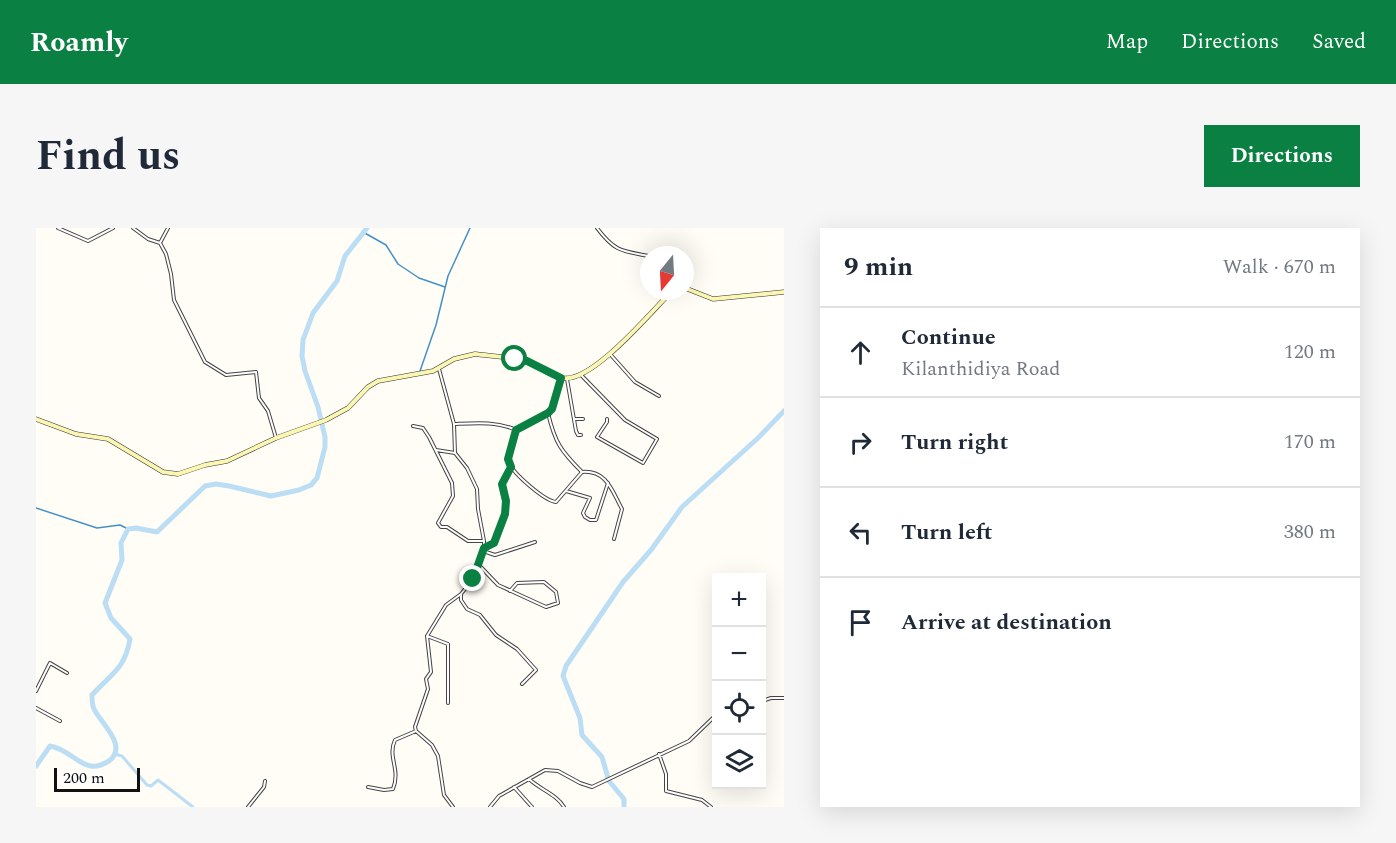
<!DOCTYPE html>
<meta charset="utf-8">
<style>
:root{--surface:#fff;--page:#f6f6f7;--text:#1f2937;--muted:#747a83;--line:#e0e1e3;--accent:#0b8043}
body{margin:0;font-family:Spectral,serif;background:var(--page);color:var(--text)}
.controls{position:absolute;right:18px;bottom:18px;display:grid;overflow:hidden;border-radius:0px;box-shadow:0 6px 24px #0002}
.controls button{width:54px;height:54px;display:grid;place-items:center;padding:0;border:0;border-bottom:2px solid var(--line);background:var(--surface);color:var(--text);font:30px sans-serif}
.compass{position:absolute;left:604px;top:18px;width:54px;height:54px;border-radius:50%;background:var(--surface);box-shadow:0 6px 24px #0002;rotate:198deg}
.scale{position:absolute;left:18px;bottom:15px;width:86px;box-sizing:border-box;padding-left:6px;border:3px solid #111;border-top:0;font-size:16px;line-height:21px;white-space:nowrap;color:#111;-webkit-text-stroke:4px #fff;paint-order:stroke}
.stop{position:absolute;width:18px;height:18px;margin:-14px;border:4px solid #0b8043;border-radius:50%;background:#fff}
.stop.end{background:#0b8043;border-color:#fff;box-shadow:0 2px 6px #0008}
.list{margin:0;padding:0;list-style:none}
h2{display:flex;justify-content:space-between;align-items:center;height:78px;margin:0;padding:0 24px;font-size:26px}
h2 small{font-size:20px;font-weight:400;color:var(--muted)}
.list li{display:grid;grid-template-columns:39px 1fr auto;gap:18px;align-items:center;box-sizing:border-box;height:90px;padding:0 24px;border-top:2px solid var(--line)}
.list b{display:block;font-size:22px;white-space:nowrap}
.list p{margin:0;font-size:20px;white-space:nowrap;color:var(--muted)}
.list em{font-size:20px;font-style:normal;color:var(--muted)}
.icon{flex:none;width:33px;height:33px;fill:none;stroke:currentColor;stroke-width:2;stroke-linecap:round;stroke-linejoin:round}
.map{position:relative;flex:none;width:748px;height:579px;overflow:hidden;border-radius:0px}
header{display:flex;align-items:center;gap:36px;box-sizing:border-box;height:84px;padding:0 30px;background:var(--accent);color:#fff}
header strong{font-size:28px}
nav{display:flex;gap:33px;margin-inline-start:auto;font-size:21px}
.intro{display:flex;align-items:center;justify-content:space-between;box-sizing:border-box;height:144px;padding:0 36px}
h1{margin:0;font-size:42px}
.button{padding:15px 27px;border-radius:0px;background:var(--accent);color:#fff;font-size:21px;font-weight:700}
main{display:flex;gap:36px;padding:0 36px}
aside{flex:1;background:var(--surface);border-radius:0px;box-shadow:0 6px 24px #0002}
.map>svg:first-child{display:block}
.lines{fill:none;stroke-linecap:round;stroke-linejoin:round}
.stream{stroke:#4491ca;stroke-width:1.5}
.canal{stroke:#bbdef5;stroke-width:3}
.river{stroke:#bbdef5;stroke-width:5}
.street-casing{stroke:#444;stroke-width:4}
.secondary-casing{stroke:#333;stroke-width:5}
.street{stroke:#fff;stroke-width:2}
.secondary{stroke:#fcf6b3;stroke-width:4}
.route{stroke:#0b8043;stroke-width:8}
</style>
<header>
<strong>Roamly</strong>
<nav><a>Map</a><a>Directions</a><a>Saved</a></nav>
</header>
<div class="intro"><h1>Find us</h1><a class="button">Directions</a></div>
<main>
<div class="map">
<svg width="748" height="579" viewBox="0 0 748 579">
<rect width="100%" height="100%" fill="#fffdf5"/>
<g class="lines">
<path class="stream" d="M327,4L350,17L362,36L383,50L409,59
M384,143L400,97L412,48L434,0
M0,280L61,300L84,297L92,301"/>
<path class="canal" d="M79,526L86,528L111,557L115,558L122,552L157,579"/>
<path class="river" d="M0,538L14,518C32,521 41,536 55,538C61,539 68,536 73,533C93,518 64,494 58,481C56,477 56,472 56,467C75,446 89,441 94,411L75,390L69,375L86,332L85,315L92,301L100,300L121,304L169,258L180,256L193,258L235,268L263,262L275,257L281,250L289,219V209L282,179L269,143L266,128L267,112L277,85L301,53L309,28L331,0
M572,550L566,529L546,507L544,490L527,448L530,438L587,354L615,322L646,279L722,210L748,183
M573,553L588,571V579"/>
<g class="street-casing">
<path id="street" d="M22,0L52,13L77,0
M97,0L112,11L124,15L130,26L135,46L138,72L169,134L190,147L220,144L223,170L232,183L240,210
M561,0C579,24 586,23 613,28
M124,15L132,0
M574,126L599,154L623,168
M403,141L418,196L419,225
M545,147L589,192L621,211L607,235L561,209L571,194V191
M531,151L540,203L542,207H545
M512,185C519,215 525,223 546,244L520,274C509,273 476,245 473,234C471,228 478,209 480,202L512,185L521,168L525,150
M539,191H547
M418,196C439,195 461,193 480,202
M377,198L387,200L393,209L416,255L417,268L402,295L405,299H411L432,313H448V320L437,351L425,366L410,377L391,408L395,444L390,451L392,461L379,499L380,503L396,517L402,528L408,567L417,579
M400,222L419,225L431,240L441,261L442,281L448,313
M546,244C571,242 576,263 586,281L578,311
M530,263L554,270L547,285L549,289L554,292H560L572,255
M448,320L458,315L469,286L470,273L466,256L475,239
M447,323L459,327L499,314
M442,336L462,357L510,379L522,375L520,364L508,354L481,355L474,363
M425,366V372L431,381L444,387L460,407L481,421L500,442L486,456
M391,408L412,416V475
M0,463L14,435L31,445
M726,473L735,470H748
M0,480L24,493
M623,526L630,546V563L666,572L675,579
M493,551C505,562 520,566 528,579
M332,559L348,562L357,561C365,541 351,529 359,512L380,503
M478,559L496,579
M212,579L228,559L229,553
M454,579L463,568L509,542L522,543L544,555L556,559L653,513L680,487"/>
</g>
<g class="secondary-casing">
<path id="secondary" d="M649,60L677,71L748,64
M0,191L40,206L72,211L127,244L142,246L169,237L191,233L240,210L290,192L312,180L332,159L342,153L397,143L418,131L439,126C455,128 473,129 489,133C503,137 512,148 527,150C556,155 615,84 636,63"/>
</g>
<use href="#street" class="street"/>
<use href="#secondary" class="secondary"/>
</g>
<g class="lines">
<path class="route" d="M437,351L448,320L458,315L469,286L470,273L466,256L475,239L472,231L480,202L512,185L516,181L525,150L491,133L479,131"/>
</g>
</svg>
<div class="controls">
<button>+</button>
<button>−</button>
<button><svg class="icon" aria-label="locate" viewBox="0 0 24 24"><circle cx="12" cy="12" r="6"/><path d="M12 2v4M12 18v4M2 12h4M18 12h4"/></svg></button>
<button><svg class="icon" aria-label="layers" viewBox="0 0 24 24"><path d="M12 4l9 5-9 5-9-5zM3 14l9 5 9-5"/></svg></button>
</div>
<svg class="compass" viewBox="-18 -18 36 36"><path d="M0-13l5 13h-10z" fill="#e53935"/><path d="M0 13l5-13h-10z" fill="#747a83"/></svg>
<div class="scale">200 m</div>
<div class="stop" style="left:479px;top:131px"></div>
<div class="stop end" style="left:437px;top:351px"></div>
</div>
<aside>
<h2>9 min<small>Walk · 670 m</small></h2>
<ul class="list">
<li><svg class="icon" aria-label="ahead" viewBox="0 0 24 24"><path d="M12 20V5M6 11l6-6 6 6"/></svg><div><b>Continue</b><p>Kilanthidiya Road</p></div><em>120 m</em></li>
<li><svg class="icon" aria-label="right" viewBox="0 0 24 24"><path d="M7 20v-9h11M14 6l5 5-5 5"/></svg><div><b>Turn right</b></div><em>170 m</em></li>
<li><svg class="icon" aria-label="left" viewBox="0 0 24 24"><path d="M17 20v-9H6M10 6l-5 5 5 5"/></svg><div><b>Turn left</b></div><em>380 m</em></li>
<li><svg class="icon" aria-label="arrive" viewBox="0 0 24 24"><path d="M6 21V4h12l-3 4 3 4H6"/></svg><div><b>Arrive at destination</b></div></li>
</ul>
</aside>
</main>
